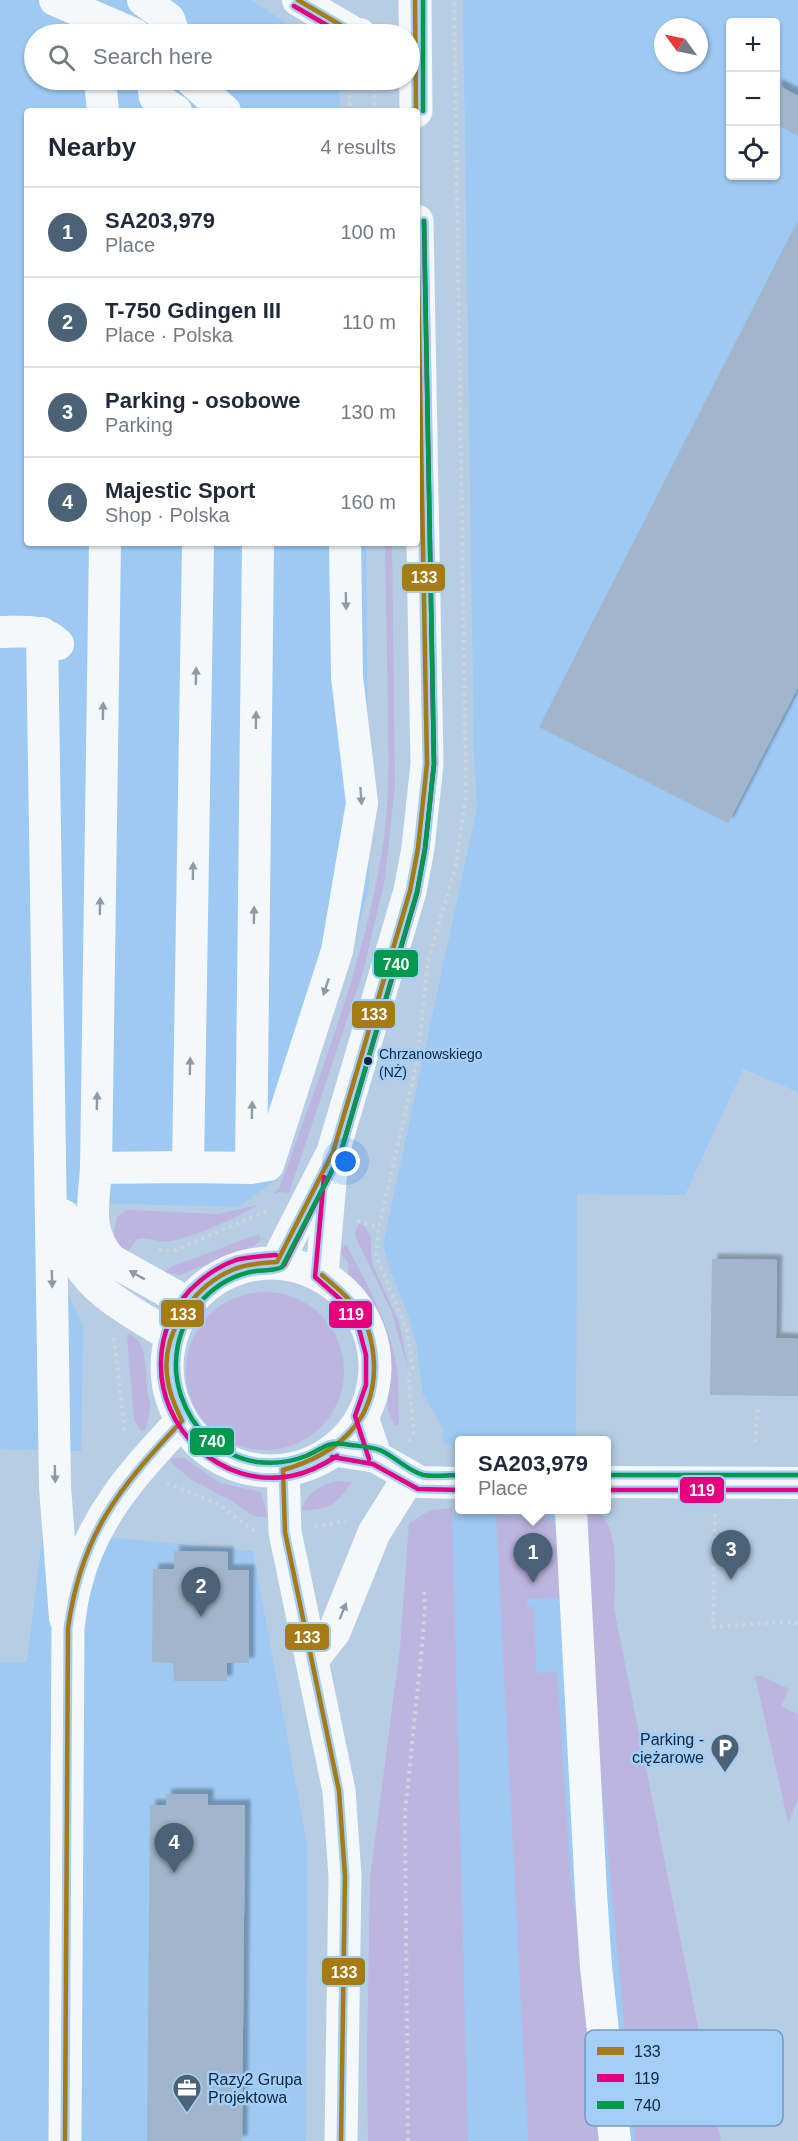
<!DOCTYPE html>
<meta charset="utf-8">
<style>
:root{--surface:#fff;--page:#f2f2f3;--text:#1f2937;--muted:#747a83;--line:#e0e1e3;--accent:#4b6176}
body{margin:0;font-family:Helvetica,sans-serif;background:var(--page);color:var(--text)}
.controls{position:absolute;right:18px;top:18px;display:grid;overflow:hidden;border-radius:6px;box-shadow:0 2px 4px #0004}
.controls button{width:54px;height:54px;display:grid;place-items:center;padding:0;border:0;border-bottom:2px solid var(--line);background:var(--surface);color:var(--text);font:30px sans-serif}
.compass{position:absolute;left:654px;top:18px;width:54px;height:54px;border-radius:50%;background:var(--surface);box-shadow:0 2px 4px #0004;rotate:303deg}
.you{position:absolute;left:346px;top:1162px;width:21px;height:21px;margin:-15px;border:4px solid #fff;border-radius:50%;background:#1a73e8;box-shadow:0 0 0 9px #1a73e833}
.badge{display:grid;place-items:center;width:39px;height:39px;border-radius:50%;background:var(--accent);color:#fff;font-size:20px;font-weight:700}
.pin{position:absolute;translate:-50% -50px;filter:drop-shadow(0 2px 3px #0008)}
.pin::after{content:'';position:absolute;top:32px;width:21px;height:18px;background:inherit;clip-path:polygon(0 0,100% 0,50% 100%)}
.popup{position:absolute;left:455px;top:1436px;width:156px;height:78px;box-sizing:border-box;display:grid;place-content:center;border-radius:6px;background:var(--surface);filter:drop-shadow(0 2px 4px #0005);font-size:20px;white-space:nowrap;color:var(--muted)}
.popup b{font-size:22px;color:var(--text)}
.popup::after{content:'';position:absolute;left:50%;top:100%;margin-left:-12px;border:12px solid transparent;border-top-color:var(--surface)}
.list{margin:0;padding:0;list-style:none}
h2{display:flex;justify-content:space-between;align-items:center;height:78px;margin:0;padding:0 24px;font-size:26px}
h2 small{font-size:20px;font-weight:400;color:var(--muted)}
.list li{display:grid;grid-template-columns:39px 1fr auto;gap:18px;align-items:center;box-sizing:border-box;height:90px;padding:0 24px;border-top:2px solid var(--line)}
.list b{display:block;font-size:22px;white-space:nowrap}
.list p{margin:0;font-size:20px;white-space:nowrap;color:var(--muted)}
.list em{font-size:20px;font-style:normal;color:var(--muted)}
.icon{flex:none;width:33px;height:33px;fill:none;stroke:currentColor;stroke-width:2;stroke-linecap:round;stroke-linejoin:round}
.map{position:relative;flex:none;width:798px;height:2141px;overflow:hidden}
.search{position:absolute;background:var(--surface);box-shadow:0 2px 4px #0004;left:24px;top:24px;width:396px;height:66px;display:flex;align-items:center;gap:15px;box-sizing:border-box;padding:0 21px;border-radius:33px;color:var(--muted);font-size:22px}
.panel{position:absolute;background:var(--surface);box-shadow:0 2px 4px #0004;left:24px;top:108px;width:396px;height:438px;border-radius:6px}
.map>svg:first-child{display:block}
.built{fill:#9dc9f3;fill-rule:evenodd}
.green{fill:#bcb5e0}
.building{fill:#a1b6cb;filter:url(#shadow)}
.lines{fill:none;stroke-linecap:round;stroke-linejoin:round}
.path{stroke:#ccd5dc;stroke-width:4;stroke-dasharray:3 4.5;stroke-linecap:butt}
.minor{stroke:#f4f8fb;stroke-width:32}
.highway{stroke:#f4f8fb;stroke-width:33}
.bus-1-casing{stroke:#a2cef8;stroke-width:9}
.bus-2-casing{stroke:#a2cef8;stroke-width:9}
.bus-3-casing{stroke:#a2cef8;stroke-width:9}
.bus-1{stroke:#a67a15;stroke-width:4.5}
.bus-2{stroke:#e5007d;stroke-width:4.5}
.bus-3{stroke:#02994f;stroke-width:4.5}
.oneway{fill:#8e9aa5}
.bus-dot{fill:#11273b;stroke:#a2cef8;stroke-width:2}
.labels{text-anchor:middle;stroke-width:5;stroke-linejoin:round;paint-order:stroke}
.bus-label{font-size:14px;fill:#11273b;stroke:#a2cef8;text-anchor:start}
.poi-label{font-size:16px;fill:#11273b;stroke:#a2cef8;text-anchor:end}
.key{fill:#a2cef8;stroke:#769cbf;stroke-width:1.5}
.key-label{font-size:16px;fill:#11273b}
.line-badge{stroke:#a2cef8;stroke-width:2}
.badge-label{font-size:16px;text-anchor:middle;font-weight:bold;fill:#fff}
</style>
<div class="map">
<svg width="798" height="2141" viewBox="0 0 798 2141">
<defs>
<filter id="shadow"><feDropShadow dx="5.5" dy="-5.5" stdDeviation="1.5" flood-color="#0004"/></filter>
</defs>
<rect width="100%" height="100%" fill="#b6cde4"/>
<path class="built" d="M0,0H251L303,34H34V80H339L340,111H27V543H366L369,886L351,958L279,1178L238,1207L51,1202L55,1262L83,1327L81,1451L0,1449Z
M463,0H798V1092L743,1069L685,1195L577,1194L576,1438L537,1436L536,1440H460L459,1445L443,1444V1428L423,1394L416,1342L408,1314L390,1270L383,1245L477,808L474,756ZM730,22H776V176H730ZM663,27H699V63H663Z
M426,1513L596,1517L617,1626L703,2141H383L409,1523Z
M43,1531L253,1551L307,1845L306,2141H0V1662H27Z"/>
<path class="green" d="M385,543H392L395,785L385,879L363,972L289,1193L280,1192L271,1195L279,1189C320,1074 367,958 384,838C390,796 388,753 388,711C387,655 386,599 385,543Z
M258,1205C241,1216 189,1239 170,1241C158,1243 149,1236 137,1239L124,1257L114,1240V1230L117,1217L125,1211L131,1210L217,1214Z
M359,1223L365,1227L371,1237V1254L373,1266L399,1322L408,1369L391,1310L356,1238L355,1232Z
M259,1235L261,1240L254,1246L180,1275L164,1272L171,1267L253,1236Z
M346,1245C367,1283 390,1325 397,1368C399,1386 398,1406 399,1424L395,1426L388,1411L387,1364L377,1322L371,1308L351,1281L348,1274V1262L341,1254L340,1250Z
M186 1371a79 79 0 1 1 158 0a79 79 0 1 1-158 0Z
M130,1334C148,1343 145,1370 147,1387C147,1394 150,1400 150,1406C150,1414 147,1423 145,1430L141,1431L134,1420L127,1336Z
M172,1458H184L220,1483L261,1492L268,1517H259L250,1514L232,1501L190,1479L170,1461Z
M337,1481L352,1482C334,1507 331,1508 301,1511C307,1493 319,1486 337,1481Z
M452,1508L468,2141H368L367,2055L370,1878L400,1648L409,1523L431,1510Z
M594,1511C622,1521 614,1585 614,1609L721,2141H635L587,1625L581,1534L587,1512Z
M496,1516L549,1517L557,1527L561,1598L527,1599V1607H534L536,1673L557,1672L571,1885L581,1956L600,2141H528Z
M755,1676H762L789,1689L781,1706L796,1714L798,1711V1800L788,1822Z"/>
<path class="building" d="M776,84L798,96V136L776,124Z
M798,220V687L728,823L539,727Z
M712,1259L777,1260L776,1338L798,1339V1396L710,1395Z
M174,1551L228,1552V1570H249V1663H227V1681H174L173,1663L152,1662L153,1569H174Z
M166,1794H208V1805H245L242,2141H147L150,1805H166Z"/>
<g class="lines">
<path class="path" d="M349,80L350,111
M374,80L375,111
M357,1221L379,1227
M159,1250L173,1251L267,1211
M114,1338L125,1435
M409,1441L414,1432L408,1377L413,1369L407,1330L376,1255L379,1227L417,1062L428,961L456,865L466,794L454,0
M755,1442L758,1405
M167,1483L218,1504L254,1531
M715,1514L713,1627L782,1622L798,1623
M315,1527L346,1521
M408,2141L405,1814L422,1646L425,1607L424,1592"/>
<path class="minor" d="M55,0L134,34
M143,0L169,19L174,34
M298,0L356,34H360
M100,80L103,111
M152,80L155,97L176,111
M191,80L225,111
M105,543L96,1168C94,1204 85,1231 111,1260L188,1303
M0,632C20,632 43,628 58,644
M42,633L55,1487L65,1618
M188,1167L198,543
M96,1168L188,1167L251,1168L268,1165L337,951L362,803L347,677L345,543
M251,1168L258,543
M63,1215C65,1227 67,1240 72,1252C89,1292 136,1314 171,1336
M362,1416L376,1457
M333,1450L376,1457L420,1482L460,1483
M606,1482L798,1483
M571,1510L591,1893L596,1967L615,2141"/>
<path class="highway" d="M415,0L416,111
M277,1262L333,1152L410,891L418,848L427,764L417,221
M167 1367a104 104 0 1 1 208 0a104 104 0 1 1-208 0Z
M322,1275L331,1170
M283,1470L285,1532L339,1791L345,1876L341,2141
M312,1660L334,1632L374,1533L409,1477
M65,2141L68,1628C70,1615 71,1600 75,1587C91,1519 135,1470 182,1421"/>
<g class="bus-1-casing">
<path id="bus-1" d="M298,0L356,34H360
M415,0L416,111
M277,1262L333,1152L410,891L418,848L427,764L417,221
M182,1421C176,1408 170,1396 168,1382C159,1337 191,1288 232,1270C246,1264 262,1263 277,1262
M283,1470L285,1532L339,1791L345,1876L341,2141
M283,1470C335,1455 376,1423 374,1363C373,1346 370,1329 361,1315C351,1299 336,1287 322,1275
M65,2141L68,1628C81,1534 119,1488 182,1421"/>
</g>
<g class="bus-2-casing">
<path id="bus-2" d="M294,6L342,34
M324,1177L315,1277L341,1300L358,1325L366,1355V1385L355,1416L369,1459
M276,1255C263,1256 249,1257 236,1260C219,1266 203,1277 190,1290C172,1310 162,1333 161,1360C158,1429 221,1489 291,1476C308,1473 323,1465 337,1456
M284,1265L340,1155L417,893L425,849L434,764L424,221
M332,1457L373,1464L418,1489L460,1490
M606,1490H798"/>
</g>
<g class="bus-3-casing">
<path id="bus-3" d="M423,0V111
M424,221L434,764L425,849L417,892L340,1155L282,1267C274,1271 264,1270 256,1271C236,1274 218,1284 204,1298C148,1352 181,1450 257,1462C274,1464 291,1462 306,1456C321,1450 327,1441 344,1444C355,1446 369,1446 380,1450C394,1456 408,1471 423,1475C434,1477 448,1475 460,1475
M606,1475H798"/>
</g>
<use href="#bus-1" class="bus-1"/>
<use href="#bus-2" class="bus-2"/>
<use href="#bus-3" class="bus-3"/>
</g>
<defs><path id="oneway-solid" d="M-6-.8H1V-3.2L6.5 0L1 3.2V.8H-6Z" transform="scale(1.5)"/></defs>
<g class="oneway">
<use href="#oneway-solid" transform="translate(346 601) rotate(89)"/>
<use href="#oneway-solid" transform="translate(196 676) rotate(-89)"/>
<use href="#oneway-solid" transform="translate(103 711) rotate(-89)"/>
<use href="#oneway-solid" transform="translate(256 720) rotate(-89)"/>
<use href="#oneway-solid" transform="translate(361 796) rotate(86)"/>
<use href="#oneway-solid" transform="translate(193 871) rotate(-89)"/>
<use href="#oneway-solid" transform="translate(100 906) rotate(-89)"/>
<use href="#oneway-solid" transform="translate(254 915) rotate(-89)"/>
<use href="#oneway-solid" transform="translate(326 987) rotate(108)"/>
<use href="#oneway-solid" transform="translate(190 1066) rotate(-89)"/>
<use href="#oneway-solid" transform="translate(97 1101) rotate(-89)"/>
<use href="#oneway-solid" transform="translate(252 1110) rotate(-89)"/>
<use href="#oneway-solid" transform="translate(137 1275) rotate(-151)"/>
<use href="#oneway-solid" transform="translate(52 1279) rotate(89)"/>
<use href="#oneway-solid" transform="translate(55 1474) rotate(89)"/>
<use href="#oneway-solid" transform="translate(343 1611) rotate(-68)"/>
</g>
<defs>
<g id="parking-pin" transform="scale(1.5)"><path d="M0 17L-7.5 6A9.5 9.5 0 1 1 7.5 6Z" fill="#4b6176" stroke="#a2cef8"/><path d="M-3.5-5.5H1a3.5 3.5 0 0 1 0 7H-1V5.5H-3.5ZM-1-3.4V-.6H.8a1.4 1.4 0 0 0 0-2.8Z" fill="#fff"/></g>
<g id="office-pin" transform="scale(1.5)"><path d="M0 17L-7.5 6A9.5 9.5 0 1 1 7.5 6Z" fill="#4b6176" stroke="#a2cef8"/><path d="M-6-3h4V-5.5h4V-3h4V5H-6ZM-1-4.5V-3h2v-1.5ZM-6 0V1H6V0Z" fill="#fff"/></g>
</defs>
<g fill-rule="evenodd">
<use href="#parking-pin" x="725" y="1748"/>
<use href="#office-pin" x="187" y="2088"/>
</g>
<circle class="bus-dot" cx="368" cy="1061" r="5"/>
<g class="labels">
<g class="bus-label">
<text x="379" y="1059">Chrzanowskiego<tspan x="379" dy="18">(NŻ)</tspan></text>
</g>
<g class="poi-label">
<text x="704" y="1745">Parking -<tspan x="704" dy="18">ciężarowe</tspan></text>
<text x="208" y="2085" text-anchor="start">Razy2 Grupa<tspan x="208" dy="18">Projektowa</tspan></text>
</g>
</g>
<rect x="585" y="2030" width="198" height="96" rx="9" class="key"/>
<rect x="597" y="2047" width="27" height="8" fill="#a67a15"/>
<rect x="597" y="2074" width="27" height="8" fill="#e5007d"/>
<rect x="597" y="2101" width="27" height="8" fill="#02994f"/>
<g class="key-label">
<text x="634" y="2057">133</text>
<text x="634" y="2084">119</text>
<text x="634" y="2111">740</text>
</g>
<g class="line-badge">
<rect x="401" y="563" width="45" height="29" rx="6" fill="#a67a15"/>
<rect x="373" y="949" width="46" height="29" rx="6" fill="#02994f"/>
<rect x="351" y="1000" width="45" height="29" rx="6" fill="#a67a15"/>
<rect x="160" y="1299" width="45" height="29" rx="6" fill="#a67a15"/>
<rect x="328" y="1300" width="45" height="29" rx="6" fill="#e5007d"/>
<rect x="189" y="1427" width="46" height="29" rx="6" fill="#02994f"/>
<rect x="679" y="1476" width="46" height="28" rx="6" fill="#e5007d"/>
<rect x="284" y="1623" width="46" height="28" rx="6" fill="#a67a15"/>
<rect x="321" y="1957" width="45" height="29" rx="6" fill="#a67a15"/>
</g>
<g class="badge-label">
<text x="424" y="583">133</text>
<text x="396" y="970">740</text>
<text x="374" y="1020">133</text>
<text x="183" y="1320">133</text>
<text x="351" y="1320">119</text>
<text x="212" y="1447">740</text>
<text x="702" y="1496">119</text>
<text x="307" y="1643">133</text>
<text x="344" y="1978">133</text>
</g>
</svg>
<div class="controls">
<button>+</button>
<button>−</button>
<button><svg class="icon" aria-label="locate" viewBox="0 0 24 24"><circle cx="12" cy="12" r="6"/><path d="M12 2v4M12 18v4M2 12h4M18 12h4"/></svg></button>
</div>
<svg class="compass" viewBox="-18 -18 36 36"><path d="M0-13l5 13h-10z" fill="#e53935"/><path d="M0 13l5-13h-10z" fill="#747a83"/></svg>
<div class="you"></div>
<div class="pin badge" style="left:533px;top:1583px">1</div>
<div class="popup"><b>SA203,979</b>Place</div>
<div class="pin badge" style="left:201px;top:1617px">2</div>
<div class="pin badge" style="left:731px;top:1580px">3</div>
<div class="pin badge" style="left:174px;top:1873px">4</div>
<div class="search"><svg class="icon" aria-label="search" viewBox="0 0 24 24"><circle cx="10" cy="10" r="6"/><path d="M15 15l6 6"/></svg>Search here</div>
<section class="panel">
<h2>Nearby<small>4 results</small></h2>
<ul class="list">
<li><span class="badge">1</span><div><b>SA203,979</b><p>Place</p></div><em>100 m</em></li>
<li><span class="badge">2</span><div><b>T-750 Gdingen III</b><p>Place · Polska</p></div><em>110 m</em></li>
<li><span class="badge">3</span><div><b>Parking - osobowe</b><p>Parking</p></div><em>130 m</em></li>
<li><span class="badge">4</span><div><b>Majestic Sport</b><p>Shop · Polska</p></div><em>160 m</em></li>
</ul>
</section>
</div>
